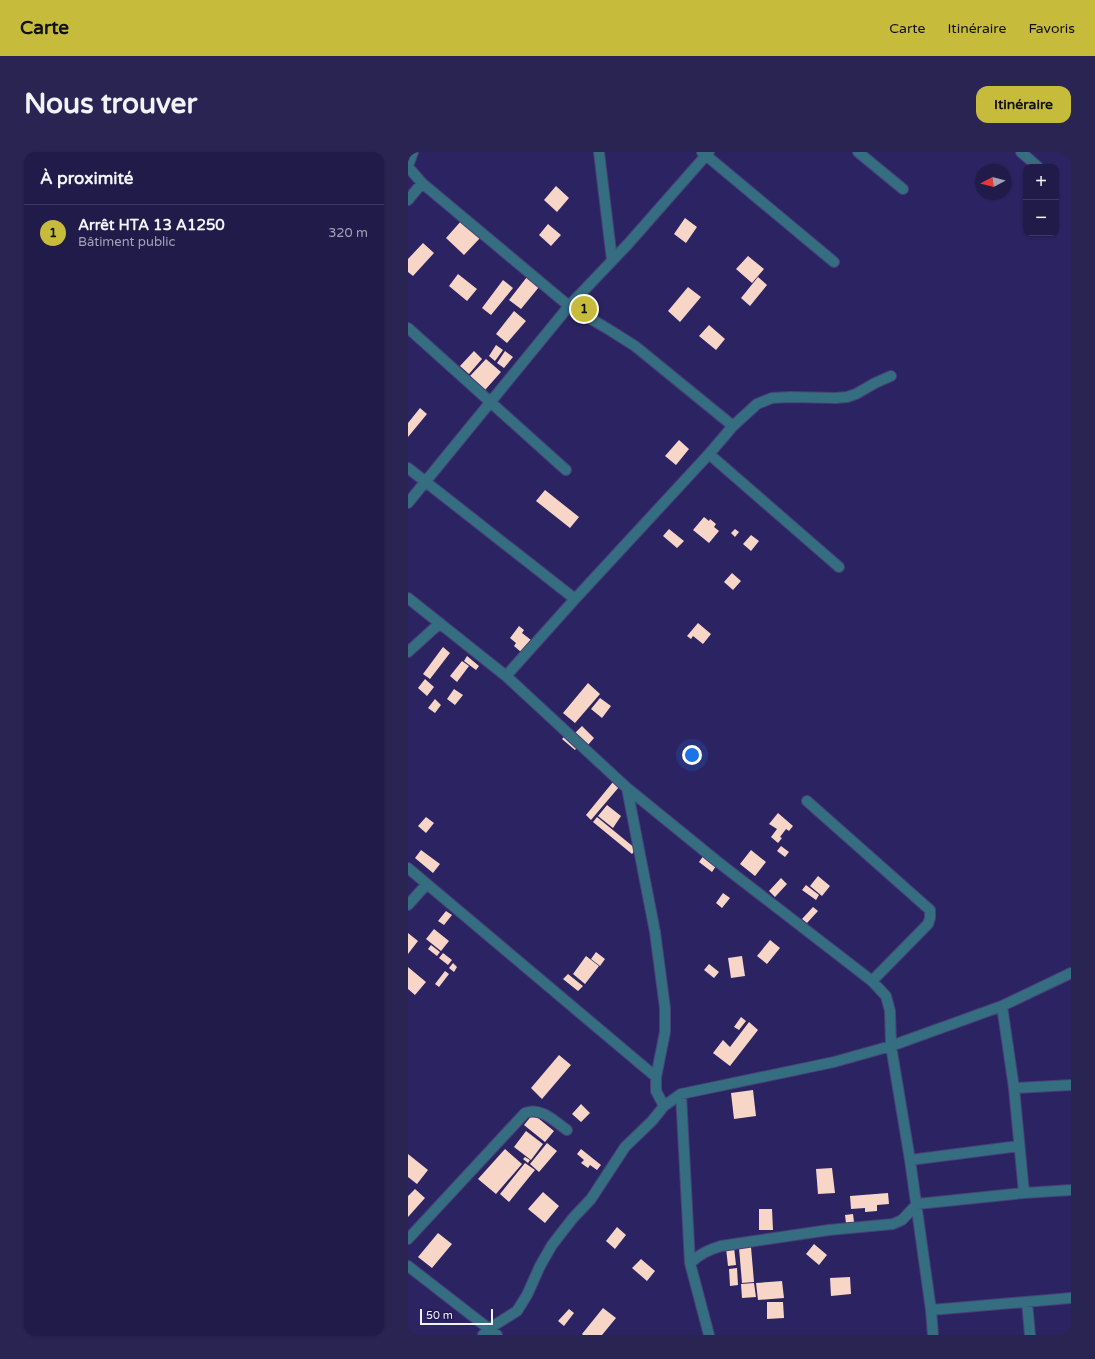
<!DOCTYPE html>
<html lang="fr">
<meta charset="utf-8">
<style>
:root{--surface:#211b4a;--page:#292451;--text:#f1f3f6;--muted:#a2a1b5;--line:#3e3962;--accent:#c7bb3c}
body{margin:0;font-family:"Varela Round",sans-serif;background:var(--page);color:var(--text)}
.controls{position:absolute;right:12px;top:12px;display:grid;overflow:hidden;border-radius:8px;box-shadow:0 1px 3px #0004}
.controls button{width:36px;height:36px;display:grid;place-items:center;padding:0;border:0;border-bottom:1px solid var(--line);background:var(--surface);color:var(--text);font:20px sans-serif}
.compass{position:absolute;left:567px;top:12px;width:36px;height:36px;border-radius:50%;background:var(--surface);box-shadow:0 1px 3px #0004;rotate:263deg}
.scale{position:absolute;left:12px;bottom:10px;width:73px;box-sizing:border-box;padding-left:4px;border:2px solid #f0f0f8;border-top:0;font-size:11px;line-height:14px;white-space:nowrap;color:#f0f0f8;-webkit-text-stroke:3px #231956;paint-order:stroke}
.you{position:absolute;left:284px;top:603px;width:14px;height:14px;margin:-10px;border:3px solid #fff;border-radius:50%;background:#1a73e8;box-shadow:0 0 0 6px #1a73e833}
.badge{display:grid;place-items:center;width:26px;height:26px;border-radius:50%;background:var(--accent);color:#111;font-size:13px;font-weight:700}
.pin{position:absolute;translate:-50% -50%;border:2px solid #fff;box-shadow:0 1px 4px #0006}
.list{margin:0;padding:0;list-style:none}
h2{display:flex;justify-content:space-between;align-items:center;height:52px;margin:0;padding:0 16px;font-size:17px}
h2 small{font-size:13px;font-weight:400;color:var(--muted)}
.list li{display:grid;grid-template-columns:26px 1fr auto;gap:12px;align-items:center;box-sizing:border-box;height:56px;padding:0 16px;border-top:1px solid var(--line)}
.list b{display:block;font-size:15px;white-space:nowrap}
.list p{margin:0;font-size:13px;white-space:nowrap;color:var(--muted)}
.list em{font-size:13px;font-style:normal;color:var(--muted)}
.map{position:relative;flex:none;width:663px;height:1183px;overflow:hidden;border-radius:12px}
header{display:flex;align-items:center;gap:24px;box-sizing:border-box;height:56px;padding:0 20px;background:var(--accent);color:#111}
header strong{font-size:19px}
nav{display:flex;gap:22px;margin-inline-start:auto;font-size:14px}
.intro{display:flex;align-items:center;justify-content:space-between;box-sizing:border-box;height:96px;padding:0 24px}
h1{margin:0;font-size:28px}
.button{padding:10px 18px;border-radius:12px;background:var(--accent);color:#111;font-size:14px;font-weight:700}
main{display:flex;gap:24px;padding:0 24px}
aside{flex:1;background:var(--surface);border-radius:12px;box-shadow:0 1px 3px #0004}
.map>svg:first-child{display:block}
.building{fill:#f7d6c8}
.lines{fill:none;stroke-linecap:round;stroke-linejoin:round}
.minor-casing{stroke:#474177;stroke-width:12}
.minor{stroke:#356d81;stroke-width:10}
</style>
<header>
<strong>Carte</strong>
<nav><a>Carte</a><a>Itinéraire</a><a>Favoris</a></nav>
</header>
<div class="intro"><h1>Nous trouver</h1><a class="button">Itinéraire</a></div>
<main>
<aside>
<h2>À proximité<small></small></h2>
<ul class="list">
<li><span class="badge">1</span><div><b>Arrêt HTA 13 A1250</b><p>Bâtiment public</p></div><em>320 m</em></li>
</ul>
</aside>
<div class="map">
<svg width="663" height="1183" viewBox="0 0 663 1183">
<rect width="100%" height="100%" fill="#2c2462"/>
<path class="building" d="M148,34L161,46L149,60L136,48Z
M277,66L289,75L278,91L266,82Z
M54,68L73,85L56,103L38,86Z
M140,72L153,83L143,94L131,83Z
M15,91L26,101L5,124L0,120V107Z
M340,104L356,117L344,131L328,117Z
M50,122L69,137L59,149L41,134Z
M119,125L131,135L113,157L101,148Z
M350,125L359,133L342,154L333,146Z
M95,128L105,136L83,163L74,156Z
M280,135L293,145L272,170L260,159Z
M106,159L118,169L99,191L88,182Z
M301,173L317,187L308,198L291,184Z
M88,193L95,198L87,209L81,204Z
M66,199L74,207L61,222L52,214Z
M97,199L105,205L96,216L89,211Z
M78,207L93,220L77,238L62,224Z
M12,256L19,262L0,285V271Z
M271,288L281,297L268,313L257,304Z
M137,338L171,365L162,376L128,349Z
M296,365L301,369L302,367L308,372L306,375L311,379L301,391L285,378Z
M261,377L276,389L269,396L255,384Z
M327,377L331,380L327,385L323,381Z
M343,383L351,389L343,399L335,392Z
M324,421L333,429L325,438L316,430Z
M290,471L303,482L295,492L285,484L283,487L279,484Z
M111,474L116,478L114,481L123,488L113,500L106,494L108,491L102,486Z
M35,495L42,501L22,527L15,522Z
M59,504L71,514L68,518L56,509Z
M54,509L61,514L49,530L42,524Z
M17,527L26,535L19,544L10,536Z
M180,531L192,542L167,571L155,561Z
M46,537L55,543L47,553L39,547Z
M192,546L203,554L194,566L183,557Z
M27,547L33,553L27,561L20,556Z
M174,574L186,586L180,593L167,581Z
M158,583L170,594L167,598L154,587Z
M205,630L211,635L183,668L178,663Z
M199,653L213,664L205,676L190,664Z
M370,661L385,674L381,679L378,677L372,685L374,686L370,691L363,685L369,677L361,672Z
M18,665L26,671L18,681L10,674Z
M189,665L228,697L224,702L185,670Z
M373,694L381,700L377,705L369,699Z
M13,698L32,712L25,721L7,706Z
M343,698L358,710L347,724L332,712Z
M296,703L308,714L304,720L291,710Z
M410,724L422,734L414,744L402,734Z
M373,726L379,732L367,745L361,739Z
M398,733L411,743L408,748L394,738Z
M315,741L322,746L314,756L308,751Z
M405,755L410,759L399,771L394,767Z
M38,759L44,763L36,773L30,769Z
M26,777L41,789L33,799L18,787Z
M0,781L10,789L0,802Z
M362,788L372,796L359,812L349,804Z
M23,793L32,800L29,804L20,797Z
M188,800L197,807L192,814L183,807Z
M35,801L44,808L40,813L31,806Z
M178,804L191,814L177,832L165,822Z
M334,804L337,824L323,826L320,806Z
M45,811L49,815L46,820L41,816Z
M301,812L311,820L306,826L296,818Z
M0,815L18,830L7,843L0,837Z
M37,819L41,822L31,835L27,832Z
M160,822L175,834L170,839L155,827Z
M333,865L338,869L331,878L326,875Z
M341,870L350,878L322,914L305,901L315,888L322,895Z
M151,903L163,913L134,947L123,936Z
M345,938L348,964L326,967L323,941Z
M173,952L182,961L173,970L164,962Z
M125,962L146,979L137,990L116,973Z
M118,979L135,992L123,1008L106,995Z
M139,991L149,999L131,1020L122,1012Z
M97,997L114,1012L88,1042L70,1027Z
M173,997L193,1013L189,1018L182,1013L180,1016L173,1011L176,1008L169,1002Z
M0,1002L20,1018L9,1032L0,1025Z
M117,1005L122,1008L120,1011L115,1007Z
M117,1011L127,1018L101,1050L92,1042Z
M424,1016L427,1041L410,1042L408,1017Z
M7,1037L17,1046L0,1065V1044Z
M135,1040L151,1054L137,1071L120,1057Z
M480,1041L481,1052L469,1053V1059L457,1060V1056L443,1057L442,1044Z
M351,1057H364L365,1078H351Z
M445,1062L446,1070L438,1071L437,1063Z
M209,1075L218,1083L207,1097L198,1089Z
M30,1081L44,1092L24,1116L10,1105Z
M406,1092L419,1103L411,1113L398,1102Z
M326,1095L328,1113L320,1114L318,1096Z
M343,1095L346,1130L334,1131L331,1096Z
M233,1107L247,1119L239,1129L224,1116Z
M329,1116L330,1133L322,1134L321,1117Z
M442,1125L443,1142L423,1144L422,1126Z
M374,1129L376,1146L350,1148L348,1131Z
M346,1131L348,1145L334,1146L333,1132Z
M359,1150H375L376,1166L359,1167Z
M195,1156L208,1166L194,1183H175L174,1182Z
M161,1157L166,1161L156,1174L150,1169Z"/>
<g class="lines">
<g class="minor-casing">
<path id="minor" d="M191,0L204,108
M294,0L426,110
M450,0L495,37
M613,0L630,15
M0,14L5,0
M0,15L14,31L161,154L200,177L227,194L325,274
M0,48L14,31
M0,176L158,318
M301,302L431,415
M0,316L167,447
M0,351L161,154L220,92L301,0
M0,446L98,524L219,636L310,710L464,829L478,844L482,859L483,894L502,1008L523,1158L525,1183
M0,500L32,471
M98,524L167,447L301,302L325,274L349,252L364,246L382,245L428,246L439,245L448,242L467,231L483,224
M219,636L247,780L257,856V880L248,925V939L256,954
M399,649L522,758V766L520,772L464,829
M0,716L248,925
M0,753L19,732
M594,854L606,936L616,1041
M606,936L663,933
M273,942L282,1111L301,1183
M502,1008L611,994
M0,1087L117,961C133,955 145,968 159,978
M282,1111C292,1102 300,1098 313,1094L421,1078L485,1072L494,1068L509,1052L616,1041L663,1038
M0,1114L89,1183
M619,1150L622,1183
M523,1158L663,1146
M75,1183L82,1176L109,1159L119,1143L132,1114L144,1093L165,1066L183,1047L217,995L244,969L256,954L273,942L426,910L483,894L594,854L663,821"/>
</g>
<use href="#minor" class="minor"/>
</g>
</svg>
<div class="controls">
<button>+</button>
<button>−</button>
</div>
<svg class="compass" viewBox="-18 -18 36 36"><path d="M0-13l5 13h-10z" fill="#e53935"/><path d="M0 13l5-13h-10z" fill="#a2a1b5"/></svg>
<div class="scale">50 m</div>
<div class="you"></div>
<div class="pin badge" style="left:176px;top:157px">1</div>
</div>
</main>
